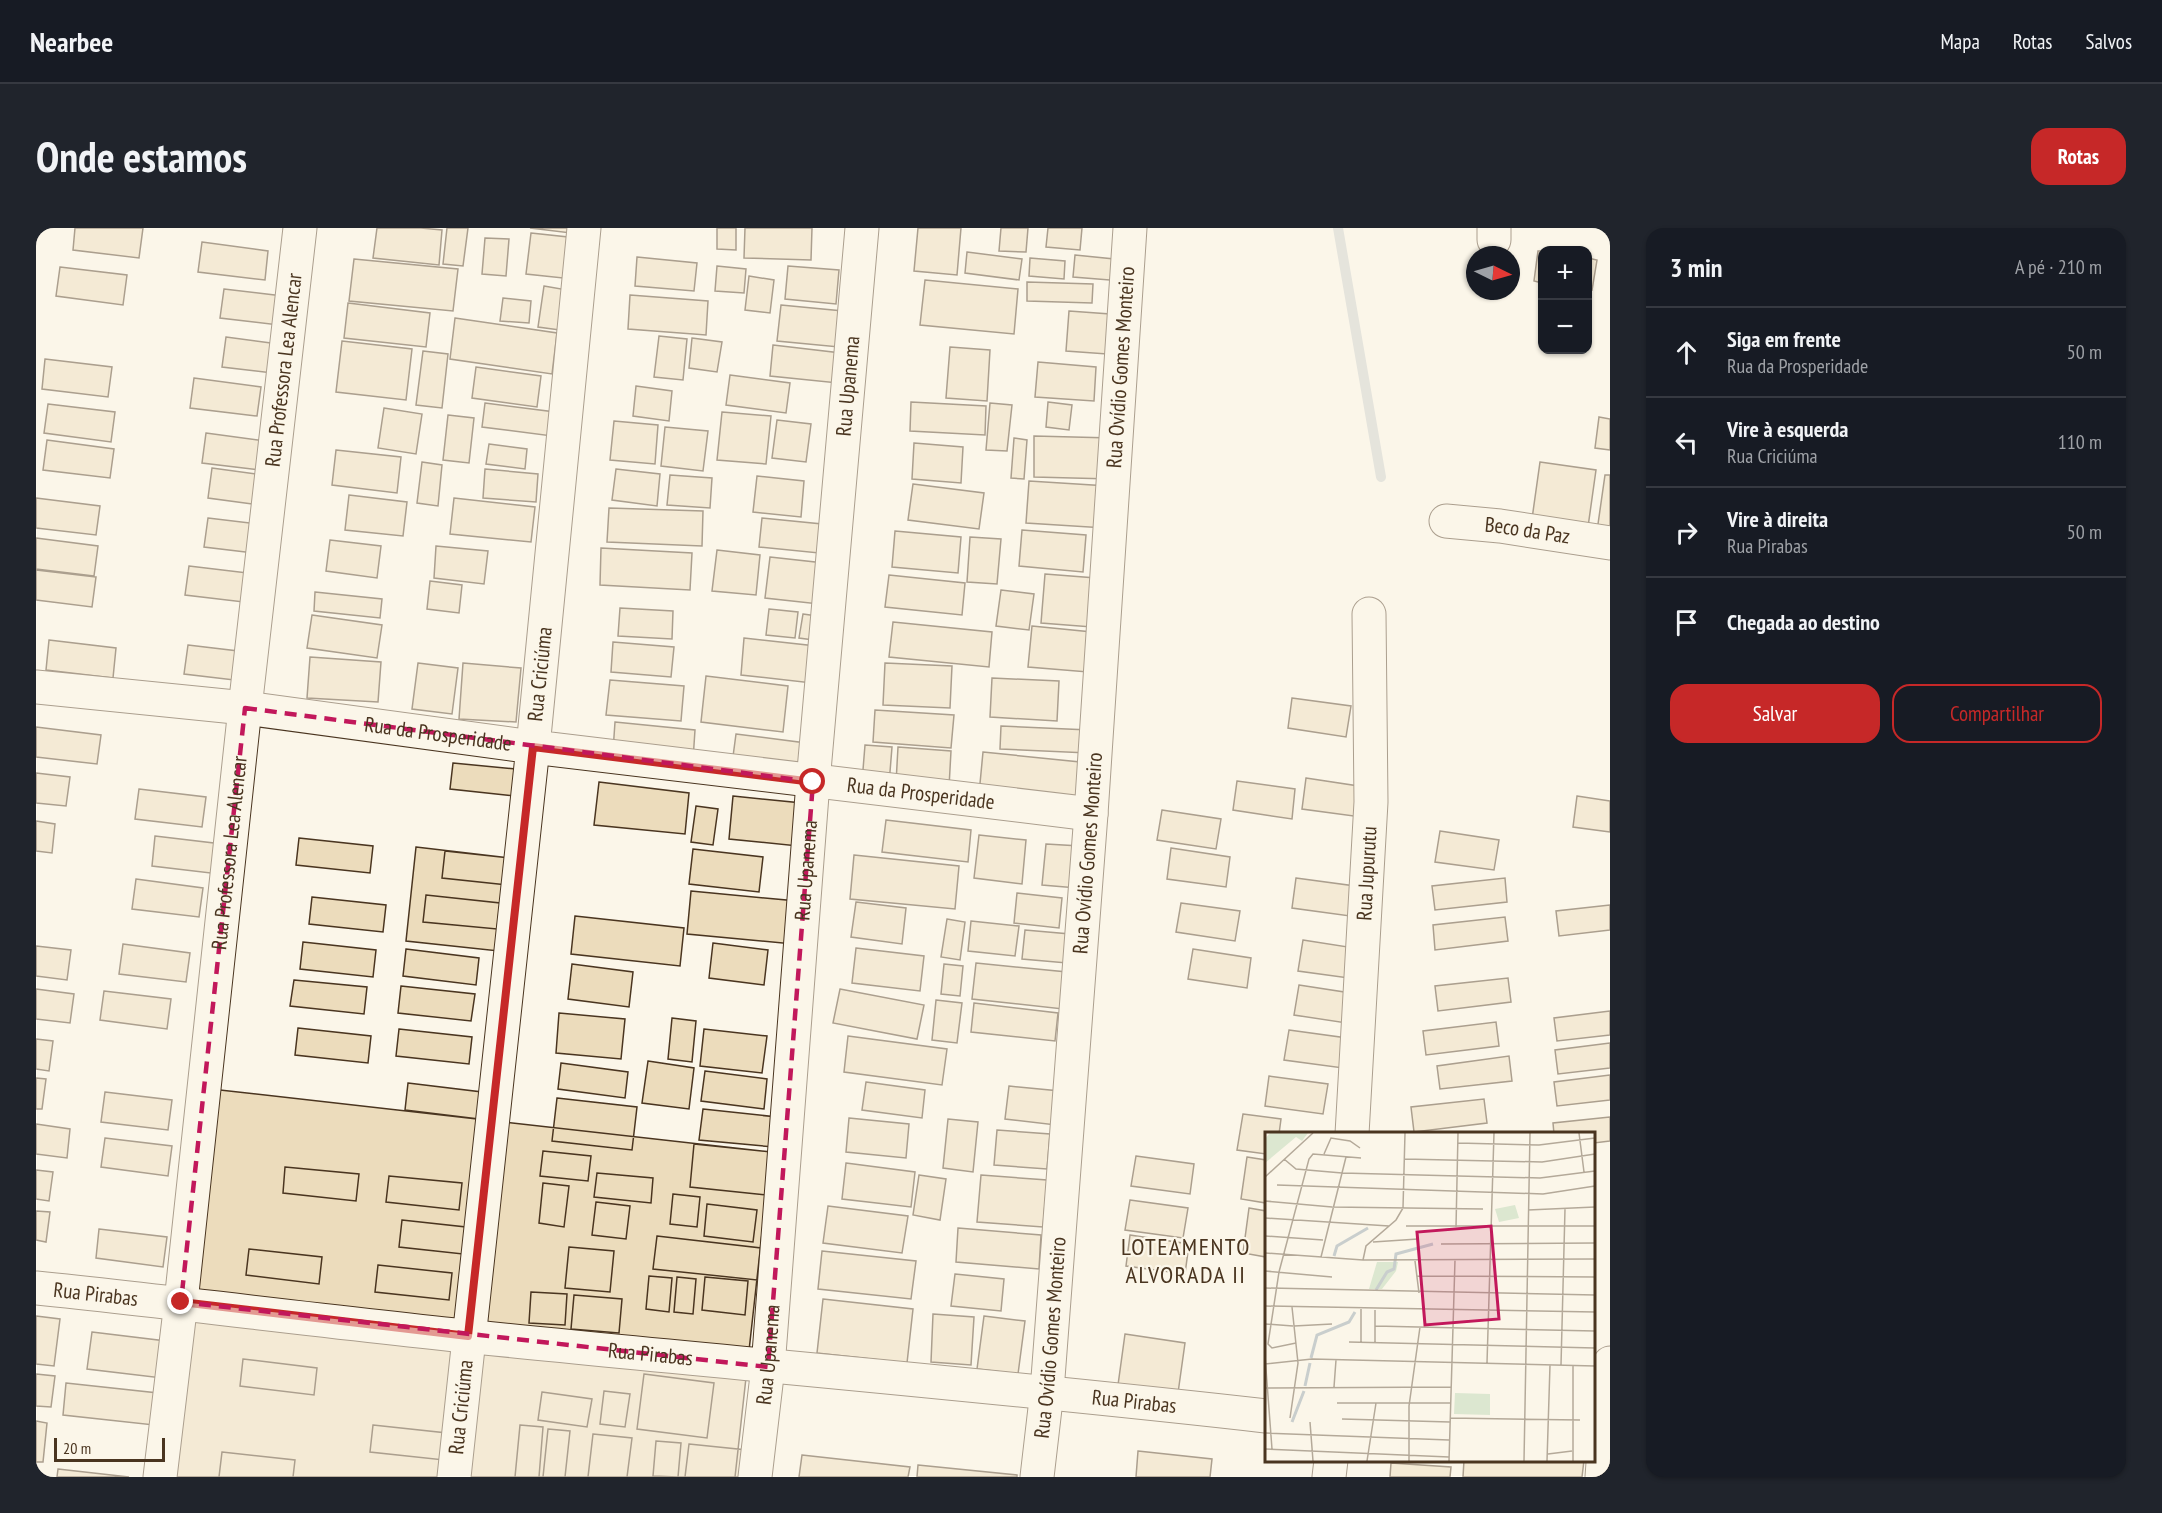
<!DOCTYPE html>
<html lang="pt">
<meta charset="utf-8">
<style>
:root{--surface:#171b24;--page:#20242c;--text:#f1f3f6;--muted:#9ea1a6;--line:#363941;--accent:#c62828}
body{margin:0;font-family:"PT Sans Narrow",sans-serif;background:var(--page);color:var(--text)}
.controls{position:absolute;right:18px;top:18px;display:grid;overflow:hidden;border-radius:12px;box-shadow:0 2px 4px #0004}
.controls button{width:54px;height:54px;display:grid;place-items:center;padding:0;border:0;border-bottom:2px solid var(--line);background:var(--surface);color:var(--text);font:30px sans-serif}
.compass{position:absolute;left:1430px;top:18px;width:54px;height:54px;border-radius:50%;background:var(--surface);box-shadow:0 2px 4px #0004;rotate:95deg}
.scale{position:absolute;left:18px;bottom:15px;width:111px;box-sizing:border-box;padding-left:6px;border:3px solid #4a3520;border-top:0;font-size:16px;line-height:21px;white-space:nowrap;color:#4a3520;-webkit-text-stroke:4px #fbf6e9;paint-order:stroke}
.stop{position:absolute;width:18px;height:18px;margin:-14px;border:4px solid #c62828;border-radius:50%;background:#fff}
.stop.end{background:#c62828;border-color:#fff;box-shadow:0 2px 6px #0008}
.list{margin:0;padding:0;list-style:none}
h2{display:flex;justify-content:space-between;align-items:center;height:78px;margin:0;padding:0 24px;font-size:26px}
h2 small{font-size:20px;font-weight:400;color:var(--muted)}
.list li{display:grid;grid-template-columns:39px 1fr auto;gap:18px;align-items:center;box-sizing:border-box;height:90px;padding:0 24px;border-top:2px solid var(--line)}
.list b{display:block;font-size:22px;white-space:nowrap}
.list p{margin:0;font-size:20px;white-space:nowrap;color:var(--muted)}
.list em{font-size:20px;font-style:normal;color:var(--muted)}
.actions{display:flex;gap:12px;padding:18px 24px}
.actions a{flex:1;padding:14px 0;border:2px solid var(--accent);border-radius:18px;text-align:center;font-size:21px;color:var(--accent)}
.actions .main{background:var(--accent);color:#fff}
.icon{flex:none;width:33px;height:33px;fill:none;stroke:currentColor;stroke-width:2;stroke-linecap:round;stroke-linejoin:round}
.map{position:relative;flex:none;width:1574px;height:1249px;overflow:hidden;border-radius:18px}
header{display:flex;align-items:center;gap:36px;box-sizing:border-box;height:84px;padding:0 30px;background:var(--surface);border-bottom:2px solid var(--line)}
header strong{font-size:28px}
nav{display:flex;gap:33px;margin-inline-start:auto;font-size:21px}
.intro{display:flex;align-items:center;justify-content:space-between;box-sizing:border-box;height:144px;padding:0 36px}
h1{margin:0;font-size:42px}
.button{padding:15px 27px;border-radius:18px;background:var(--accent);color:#fff;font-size:21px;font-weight:700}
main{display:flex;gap:36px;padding:0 36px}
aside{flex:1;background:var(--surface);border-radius:18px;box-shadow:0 2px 4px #0004}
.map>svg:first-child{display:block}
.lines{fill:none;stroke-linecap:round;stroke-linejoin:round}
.stream{stroke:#c9cecd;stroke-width:10}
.building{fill:#ecdcbc;stroke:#4a3520;stroke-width:1.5}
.minor-casing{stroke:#4a3520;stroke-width:35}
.tertiary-casing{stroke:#4a3520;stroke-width:35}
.minor{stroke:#fbf6e9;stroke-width:33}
.tertiary{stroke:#fbf6e9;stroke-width:33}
.route{stroke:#c62828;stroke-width:8}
.marked{fill:none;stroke:#c2185b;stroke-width:4.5;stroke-dasharray:12 8;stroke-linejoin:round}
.labels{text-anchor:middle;stroke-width:4.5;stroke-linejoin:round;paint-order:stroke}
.street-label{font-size:21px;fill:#4a3520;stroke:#fbf6e9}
.quarter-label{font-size:24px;letter-spacing:1.5px;fill:#4a3520;stroke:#fbf6e9}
.inset-river{fill:none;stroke:#c9cecd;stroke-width:3}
.inset-road{fill:none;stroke:#b4a999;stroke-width:1.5}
.view{fill:#c2185b;fill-opacity:0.15;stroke:#c2185b;stroke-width:3}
.inset-edge{fill:none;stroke:#4a3520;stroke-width:3}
</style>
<header>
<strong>Nearbee</strong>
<nav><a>Mapa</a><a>Rotas</a><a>Salvos</a></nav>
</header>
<div class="intro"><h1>Onde estamos</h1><a class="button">Rotas</a></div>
<main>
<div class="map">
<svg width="1574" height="1249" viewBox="0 0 1574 1249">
<rect width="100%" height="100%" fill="#fbf6e9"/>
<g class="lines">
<path class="stream" d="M1302,0L1345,249"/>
</g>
<path class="building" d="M39,0H107L103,30L37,22Z
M341,0H385L406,2L403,37L337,30Z
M411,0H432L427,38L407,36Z
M494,0H543V6Z
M681,0H700V22L681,21Z
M709,0H776L775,32L708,30Z
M882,0H925L921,47L878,43Z
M965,0H992L990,24L963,23Z
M1012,0H1046L1044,22L1010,19Z
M495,5L532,9L527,50L490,46Z
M449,10L473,11L470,48L446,46Z
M166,14L232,23L229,52L162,44Z
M1502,23H1506V55L1498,53Z
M931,24L986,31L983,52L929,45Z
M1039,27L1088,32L1086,53L1037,49Z
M601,29L661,35L658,63L599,58Z
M994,30L1029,33L1028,51L993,48Z
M1552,30L1561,32L1556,62L1552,61Z
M318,31L422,41L417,83L313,73Z
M681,38L710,41L708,65L679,63Z
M752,38L803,42L800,76L749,71Z
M24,39L91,47L87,77L20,68Z
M713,48L738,52L734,85L709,82Z
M889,52L982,61L978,106L884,97Z
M991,54L1057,56L1056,75L991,73Z
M508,58L537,63L531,103L502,99Z
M188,61L255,69L251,98L184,90Z
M594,67L672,73L670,107L592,101Z
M467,70L495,73L493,95L464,93Z
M312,75L394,85L390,119L308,110Z
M745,77L807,83L803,119L741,113Z
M1033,83L1074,86L1071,126L1030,123Z
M419,90L521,105L516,146L414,131Z
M623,108L651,111L647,152L618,149Z
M190,109L257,118L253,147L186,139Z
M656,110L686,114L681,144L653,140Z
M306,113L376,121L370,172L300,164Z
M737,117L805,125L802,155L734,148Z
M914,119L954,122L951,173L910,170Z
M387,123L412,126L406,180L380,177Z
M9,131L76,139L72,169L6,161Z
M1002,134L1060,139L1058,173L999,169Z
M440,139L505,148L501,179L436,170Z
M694,147L754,155L750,185L690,177Z
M158,150L225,159L221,188L154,180Z
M600,158L636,163L633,193L597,188Z
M875,174L950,178L949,207L874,203Z
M1012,174L1036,177L1033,202L1010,199Z
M449,175L519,184L516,208L446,199Z
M954,175L976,177L971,223L950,222Z
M12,176L79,184L75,214L8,205Z
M348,180L386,186L380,226L342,220Z
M686,184L735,188L730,236L681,232Z
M412,187L438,190L433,235L407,232Z
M1563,189L1574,191V222L1559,220Z
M741,192L775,196L770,234L736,230Z
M578,193L622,197L619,236L574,232Z
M629,199L672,203L667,243L625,238Z
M170,205L237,214L233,243L166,235Z
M998,208L1076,210L1075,251L998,249Z
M978,210L991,212L988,251L975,250Z
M11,212L78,221L74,250L7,242Z
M878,215L927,219L925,255L876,251Z
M453,216L491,221L489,241L450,236Z
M300,222L365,229L361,265L296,257Z
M386,234L406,237L402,278L381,275Z
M1504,234L1560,242L1551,306L1495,298Z
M176,240L243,249L239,279L172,270Z
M449,241L502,246L500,274L447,270Z
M580,241L624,246L621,278L576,272Z
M634,247L676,250L674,280L631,277Z
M1569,247H1574V305L1561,303Z
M721,248L768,253L765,289L717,284Z
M993,253L1072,258L1069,300L990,295Z
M877,256L948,265L943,301L872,292Z
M313,267L371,274L367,308L309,302Z
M0,270L64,278L60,307L0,300Z
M418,270L499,279L495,314L414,306Z
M573,280L667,283L666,318L571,314Z
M172,290L239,298L235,327L168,319Z
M726,290L786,296L783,325L723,319Z
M986,302L1050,307L1047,344L983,338Z
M859,303L925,309L922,345L856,339Z
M934,309L965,311L961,356L931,354Z
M0,310L62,318L58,348L0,341Z
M294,312L345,318L341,350L290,343Z
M400,318L452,323L448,356L398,350Z
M565,320L656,325L654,362L564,357Z
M681,322L724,327L720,367L676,363Z
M734,329L788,335L783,376L729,370Z
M153,338L220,346L216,375L149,367Z
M0,342L60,349L56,379L0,372Z
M1009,346L1060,350L1056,399L1005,395Z
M853,347L929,355L926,387L849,379Z
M394,353L426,357L423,385L391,381Z
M965,362L998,366L993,402L960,398Z
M279,364L346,371L344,390L278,383Z
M584,380L637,383L636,411L582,408Z
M733,381L762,384L759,410L730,407Z
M767,386L788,389L785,413L763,410Z
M276,387L346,397L341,430L271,420Z
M857,394L956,404L953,439L853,429Z
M996,398L1056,404L1052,444L992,439Z
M708,410L780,418L776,455L705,447Z
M13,412L80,420L77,450L10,442Z
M577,414L638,419L635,449L575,444Z
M152,417L219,425L215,454L148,446Z
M274,429L345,434L342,474L271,470Z
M382,435L422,440L416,486L376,481Z
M427,435L485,440L480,494L423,491Z
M849,435L916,438L914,480L847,477Z
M670,448L752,458L747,504L665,494Z
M956,450L1023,453L1021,493L954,489Z
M574,452L648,458L645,493L570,487Z
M1256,470L1315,478L1310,509L1252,500Z
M839,482L918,487L915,520L837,514Z
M579,494L659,502L657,532L577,523Z
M965,498L1053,502L1052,525L964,521Z
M0,499L65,507L61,536L0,529Z
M700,506L770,515L766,544L696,536Z
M829,517L856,519L853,556L826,554Z
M862,519L915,523L913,559L860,555Z
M947,524L1054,535L1049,576L943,566Z
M417,535L490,542L487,569L414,561Z
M0,545L34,549L30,578L0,575Z
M1270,550L1329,559L1325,589L1266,581Z
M1201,553L1259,561L1256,591L1197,582Z
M563,554L653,565L649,606L558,597Z
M103,561L170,569L166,599L99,591Z
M697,568L766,575L762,618L693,611Z
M1541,568L1574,573V604L1537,599Z
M660,578L682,581L677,617L655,614Z
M1126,582L1185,591L1180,621L1121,612Z
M850,592L935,602L932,634L846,624Z
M0,593L19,596L16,625L0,623Z
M1404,603L1463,612L1458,642L1399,634Z
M943,607L990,612L986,656L938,650Z
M119,608L186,616L183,646L116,638Z
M263,610L337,618L334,645L260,637Z
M1010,616L1044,618L1041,660L1006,657Z
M380,619L483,631L472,724L370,713Z
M1135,620L1194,629L1190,659L1131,651Z
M657,621L727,629L723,664L653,656Z
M409,623L483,631L480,658L406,650Z
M818,627L923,638L919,681L814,671Z
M1260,650L1319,658L1314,688L1256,680Z
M1469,650L1471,674L1399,682L1396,658Z
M100,651L167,660L163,689L96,681Z
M655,663L761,673L757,716L651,706Z
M981,665L1026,670L1023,700L978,695Z
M390,667L464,675L461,701L387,694Z
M276,669L350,677L347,704L273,696Z
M820,674L870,680L866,716L815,709Z
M1145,675L1204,683L1199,713L1140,704Z
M1574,677V702L1523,708L1520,683Z
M539,688L648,700L644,738L535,726Z
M1469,689L1472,713L1399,722L1397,697Z
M911,691L929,694L924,732L905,729Z
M935,693L983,698L979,728L932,723Z
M989,702L1034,706L1031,735L986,731Z
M1267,712L1325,721L1320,751L1262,743Z
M267,714L340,722L337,749L264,741Z
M677,715L732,722L728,757L673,750Z
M87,716L154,725L150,754L83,746Z
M0,718L35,722L31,752L0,748Z
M820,720L888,728L884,763L816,755Z
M370,721L443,730L440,757L367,748Z
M1157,721L1215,730L1211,760L1152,751Z
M940,735L1031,744L1027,781L936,771Z
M536,736L597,744L593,779L532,771Z
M908,736L927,738L924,768L905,766Z
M1472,750L1475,774L1402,783L1399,758Z
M258,752L331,759L328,786L254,778Z
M1263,757L1321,766L1317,796L1258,787Z
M365,758L439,766L435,793L362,785Z
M0,761L38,766L34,795L0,791Z
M804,761L888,777L881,811L797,795Z
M68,763L135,771L131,801L64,792Z
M900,772L926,775L921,815L896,812Z
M938,775L1022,785L1019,813L935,804Z
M1574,783V807L1521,813L1518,790Z
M523,785L589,791L585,831L520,825Z
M636,790L660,793L656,834L632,831Z
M1460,794L1463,818L1390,827L1387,803Z
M262,800L335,808L332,835L259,827Z
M363,801L436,809L433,836L360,828Z
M668,801L731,808L726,845L664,838Z
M1253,802L1311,810L1307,840L1248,832Z
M812,808L911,821L906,857L808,844Z
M0,811L17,813L13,843L0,841Z
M1574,815V840L1522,846L1519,822Z
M1473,828L1476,853L1404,861L1401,838Z
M612,833L658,840L653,881L606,875Z
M525,835L592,844L589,870L522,861Z
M669,843L731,851L728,881L665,873Z
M1574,847V872L1521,878L1518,854Z
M1233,848L1292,856L1287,886L1229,878Z
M0,850L10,851L6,881H0Z
M830,854L889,862L886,890L826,882Z
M372,855L446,864L443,891L369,882Z
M973,858L1024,863L1020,897L969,891Z
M157,859L735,924L699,1249H113Z
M69,864L136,872L132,902L65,894Z
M521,870L601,879L596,922L516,913Z
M1448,871L1451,895L1378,904L1375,879Z
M667,881L741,889L738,919L663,912Z
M1207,886L1245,891L1243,906H1230V926L1201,922Z
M1574,889V913L1558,915V906H1518L1517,895Z
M813,890L873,896L870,930L810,924Z
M912,891L942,894L937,944L907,940Z
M0,896L34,901L31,930L0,926Z
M961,902L1014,906L1011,941L958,937Z
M69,910L136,918L132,948L65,939Z
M658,916L735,924L731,967L654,959Z
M507,923L555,928L552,953L504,948Z
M1100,928L1158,936L1154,966L1095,958Z
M1211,929L1230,932V975L1205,971Z
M810,935L879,944L875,979L806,971Z
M249,939L323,946L320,973L247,965Z
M0,942L17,944L13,973L0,971Z
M561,945L617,950L615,975L558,969Z
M883,947L910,951L904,992L877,987Z
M945,947L1011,952L1007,999L941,994Z
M353,948L426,955L423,982L350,974Z
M507,955L533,958L528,999L503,995Z
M637,966L664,969L661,999L634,996Z
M1094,972L1152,980L1147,1010L1089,1002Z
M560,974L594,978L590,1011L556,1007Z
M671,976L721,982L717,1014L668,1008Z
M792,978L872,988L866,1025L787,1015Z
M1213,980L1230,983V1029L1207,1025Z
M0,983L14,984L10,1014L0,1012Z
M366,992L439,1000L436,1027L363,1019Z
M922,1000L1005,1007L1003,1041L920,1034Z
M63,1001L131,1009L127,1039L60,1030Z
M1094,1007L1153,1016L1149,1046L1090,1038Z
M621,1008L725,1020L721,1052L617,1041Z
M533,1019L578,1023L574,1064L529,1060Z
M213,1021L286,1029L283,1056L210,1047Z
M786,1023L880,1033L875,1071L782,1061Z
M342,1037L416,1045L413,1072L339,1064Z
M919,1046L968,1051L965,1083L915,1078Z
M613,1048L636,1050L633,1084L610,1081Z
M641,1049L660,1051L657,1086L638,1084Z
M669,1049L712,1053L709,1087L666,1082Z
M495,1064L531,1066L529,1097L493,1095Z
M538,1067L586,1071L583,1105L535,1101Z
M787,1071L877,1081L871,1135L781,1125Z
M897,1086L938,1089L935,1137L895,1134Z
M0,1088L24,1091L18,1138L0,1136Z
M948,1088L989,1093L982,1146L941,1141Z
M56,1104L130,1113L126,1150L51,1141Z
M1089,1106L1149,1115L1142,1165L1082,1157Z
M207,1131L281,1140L278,1167L204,1158Z
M0,1146L19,1148L15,1179L0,1178Z
M608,1146L678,1155L671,1210L601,1201Z
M30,1155L122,1165L118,1197L27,1187Z
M568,1163L594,1166L589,1199L564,1196Z
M506,1164L556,1171L551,1199L502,1192Z
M0,1193L11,1195L7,1234H0Z
M337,1197L411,1205L408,1232L334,1224Z
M484,1197L507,1199L503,1249H479Z
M512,1201L534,1203L529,1249H507Z
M557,1206L596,1210L591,1249H552Z
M620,1213L645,1215L642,1249L617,1248Z
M653,1216L711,1222L708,1249H649Z
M1102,1223L1176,1231L1174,1249H1100Z
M186,1224L259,1232L257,1249H183Z
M766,1227L874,1239L872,1249H763Z
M1428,1232H1548L1546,1249H1427Z
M1355,1235L1415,1239L1414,1249H1354Z
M882,1237L981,1247V1249H881Z
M22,1241L93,1249H21Z"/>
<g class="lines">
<g class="minor-casing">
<g id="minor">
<path id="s1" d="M548,0L497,519L1055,586"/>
<path d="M1458,0V12"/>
<path id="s2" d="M1410,293L1464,298L1574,315"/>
<path id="s3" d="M1316,906L1335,574L1333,386"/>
<path id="s4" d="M0,1060C146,1075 292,1094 439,1109C703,1136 967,1158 1230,1188"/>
<path id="s5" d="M124,1249L145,1074L209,480L264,0"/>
<path id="s6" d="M719,1249L732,1139L777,554L826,0"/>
<path id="s7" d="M1001,1249L1011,1163L1055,586L1094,0"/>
<path d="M1293,1249L1295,1232"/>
<path d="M1566,1249L1574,1135"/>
</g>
</g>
<g class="tertiary-casing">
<g id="tertiary">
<path id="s8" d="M0,459L209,480L497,519L418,1249"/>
</g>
</g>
<use href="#minor" class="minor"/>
<use href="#tertiary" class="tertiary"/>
</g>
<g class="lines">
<path class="route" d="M145,1074L432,1108L497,519L777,554"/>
</g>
<path d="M0 0H1574V1249H0ZM209,480L777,554L732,1139L145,1074Z" fill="#fbf6e9" fill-opacity=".55" fill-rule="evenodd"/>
<path class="marked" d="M209,480L777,554L732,1139L145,1074Z"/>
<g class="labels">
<g class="street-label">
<text dy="7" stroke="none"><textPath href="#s7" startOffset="1113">Rua Ovídio Gomes Monteiro</textPath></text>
<text dy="7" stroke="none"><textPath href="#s5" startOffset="1114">Rua Professora Lea Alencar</textPath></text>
<text dy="7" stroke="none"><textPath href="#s6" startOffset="1095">Rua Upanema</textPath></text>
<text dy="7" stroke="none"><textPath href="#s2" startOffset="82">Beco da Paz</textPath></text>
<text transform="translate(504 446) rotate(-84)" y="7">Rua Criciúma</text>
<text dy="7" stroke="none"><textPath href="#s8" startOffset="405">Rua da Prosperidade</textPath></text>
<text dy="7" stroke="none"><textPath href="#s1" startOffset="912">Rua da Prosperidade</textPath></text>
<text dy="7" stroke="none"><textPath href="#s5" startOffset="628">Rua Professora Lea Alencar</textPath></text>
<text dy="7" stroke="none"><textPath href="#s7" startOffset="626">Rua Ovídio Gomes Monteiro</textPath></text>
<text dy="7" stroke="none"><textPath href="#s6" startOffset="609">Rua Upanema</textPath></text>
<text dy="7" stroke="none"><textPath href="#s3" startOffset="261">Rua Jupurutu</textPath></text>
<text dy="7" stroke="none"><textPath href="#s4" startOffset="60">Rua Pirabas</textPath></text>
<text dy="7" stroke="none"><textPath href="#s7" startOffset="140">Rua Ovídio Gomes Monteiro</textPath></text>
<text dy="7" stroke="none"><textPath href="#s4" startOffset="618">Rua Pirabas</textPath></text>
<text dy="7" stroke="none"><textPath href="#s6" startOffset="123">Rua Upanema</textPath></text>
<text dy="7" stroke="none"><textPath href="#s4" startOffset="1104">Rua Pirabas</textPath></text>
<text transform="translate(425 1179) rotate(-84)" y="7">Rua Criciúma</text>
</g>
<g class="quarter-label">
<text x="1150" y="1027">LOTEAMENTO<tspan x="1150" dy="28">ALVORADA II</tspan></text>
</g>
</g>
<g transform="translate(1229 904)">
<rect width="330" height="330" fill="#fbf6e9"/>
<path d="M5,1H43L37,9L31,5L0,31V7ZM250,73L254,86L234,90L230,77Z" fill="#dce7d0"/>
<path d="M112,130H133L131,139L117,157H104ZM190,261L225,262V283L189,282Z" fill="#dce7d0"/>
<path class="inset-river" d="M69,124L72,114L103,96M111,158L122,140L129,137L131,122L168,112M46,226L52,203L84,190L90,180M40,254L45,231M27,290L39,259"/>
<path class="inset-road" d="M314,1L319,40M193,11L274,13L330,6M59,22L66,6L85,9L95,16M19,27L31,37L77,41L275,46L330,39M139,27L277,30L330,22M0,45L48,1M12,53L278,62L330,54M0,69L67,75L218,77M263,78L330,75M0,86L124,94M141,94H330M191,95L193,1M0,104L58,108M108,110L153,107M176,112L330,111M0,121L98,128L330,127M56,125L81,25M98,128L101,114L131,88L138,76L140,1M150,129L154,161M0,139L67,145M152,144L330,145M0,156L330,163M0,174L330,180M96,177V210M110,178V210M0,192L28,194M29,194L67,192M110,194L330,199M84,210L330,216M31,211L7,216L3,212L14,140L44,27L48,22L96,26M0,224L7,317M222,231L229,1M0,232L47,227L330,234M296,233L300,77M69,255L71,228M0,256L186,255M72,271H185M25,286L33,231L27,175M185,286L315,288M77,287L185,290M45,290L48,329M0,301L184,308M0,317L184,325M283,322L307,319M102,329L111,271M144,329V274L155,195M184,329L190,128M259,329L265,1M282,329L285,233M308,329V233"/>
<path class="view" d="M226,94L234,187L160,193L152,100Z"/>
<rect width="330" height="330" class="inset-edge"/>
</g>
</svg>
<div class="controls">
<button>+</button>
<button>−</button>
</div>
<svg class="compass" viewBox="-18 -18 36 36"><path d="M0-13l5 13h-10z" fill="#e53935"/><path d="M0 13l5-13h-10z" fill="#9ea1a6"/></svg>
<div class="scale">20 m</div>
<div class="stop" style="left:777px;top:554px"></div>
<div class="stop end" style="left:145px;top:1074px"></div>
</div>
<aside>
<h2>3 min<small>A pé · 210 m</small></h2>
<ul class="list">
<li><svg class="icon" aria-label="ahead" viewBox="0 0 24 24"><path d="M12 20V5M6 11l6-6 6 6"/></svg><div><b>Siga em frente</b><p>Rua da Prosperidade</p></div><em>50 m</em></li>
<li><svg class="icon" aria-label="left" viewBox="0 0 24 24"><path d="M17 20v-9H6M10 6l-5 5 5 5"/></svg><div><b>Vire à esquerda</b><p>Rua Criciúma</p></div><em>110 m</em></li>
<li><svg class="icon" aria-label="right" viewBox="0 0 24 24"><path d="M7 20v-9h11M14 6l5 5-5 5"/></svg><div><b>Vire à direita</b><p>Rua Pirabas</p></div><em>50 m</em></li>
<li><svg class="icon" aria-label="arrive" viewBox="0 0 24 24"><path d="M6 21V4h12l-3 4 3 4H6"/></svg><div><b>Chegada ao destino</b></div></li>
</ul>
<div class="actions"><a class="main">Salvar</a><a>Compartilhar</a></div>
</aside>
</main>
